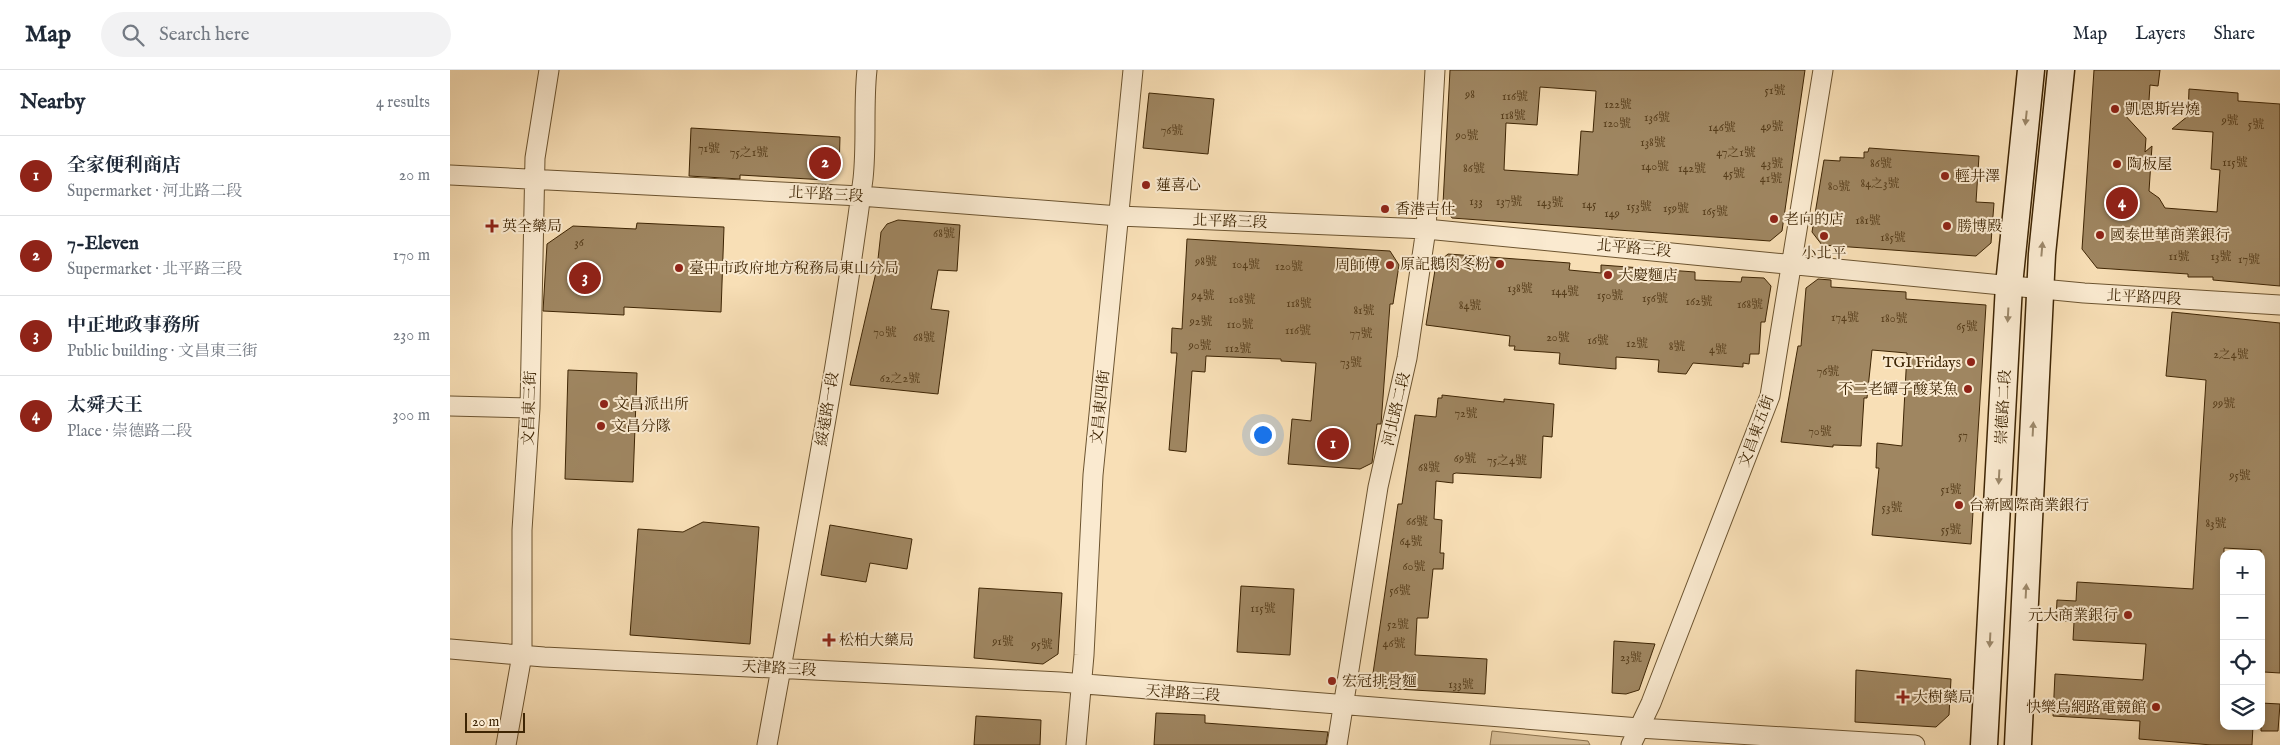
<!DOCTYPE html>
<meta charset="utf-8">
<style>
:root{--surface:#fff;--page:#f2f2f3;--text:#1f2937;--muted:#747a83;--line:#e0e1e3;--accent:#8f2418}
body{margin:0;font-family:"IM FELL English","Noto Serif TC",serif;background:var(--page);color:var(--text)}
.controls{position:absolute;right:15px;bottom:15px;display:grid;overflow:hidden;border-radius:10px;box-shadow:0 2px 8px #0003}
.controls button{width:45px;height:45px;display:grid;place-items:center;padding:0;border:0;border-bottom:1px solid var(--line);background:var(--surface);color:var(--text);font:25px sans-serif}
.scale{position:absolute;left:15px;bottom:12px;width:60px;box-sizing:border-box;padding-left:5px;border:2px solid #3e2504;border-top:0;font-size:14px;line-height:18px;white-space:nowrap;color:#3e2504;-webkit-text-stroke:4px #faead0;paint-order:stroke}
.you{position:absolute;left:812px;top:364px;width:18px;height:18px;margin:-12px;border:4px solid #fff;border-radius:50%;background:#1a73e8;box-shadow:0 0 0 8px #1a73e833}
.badge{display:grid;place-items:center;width:32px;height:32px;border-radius:50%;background:var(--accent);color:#fff;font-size:16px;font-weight:700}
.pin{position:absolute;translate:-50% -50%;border:2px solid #fff;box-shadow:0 1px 5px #0006}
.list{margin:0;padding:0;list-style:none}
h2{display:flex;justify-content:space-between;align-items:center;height:65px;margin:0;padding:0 20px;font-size:21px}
h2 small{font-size:16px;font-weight:400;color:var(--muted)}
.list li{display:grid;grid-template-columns:32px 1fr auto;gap:15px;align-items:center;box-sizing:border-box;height:80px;padding:0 20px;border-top:1px solid var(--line)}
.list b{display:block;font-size:19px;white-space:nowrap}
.list p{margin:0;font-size:16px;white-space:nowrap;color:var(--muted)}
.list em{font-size:16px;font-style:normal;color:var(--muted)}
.icon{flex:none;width:28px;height:28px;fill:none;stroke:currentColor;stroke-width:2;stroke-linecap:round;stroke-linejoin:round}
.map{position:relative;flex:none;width:1830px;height:675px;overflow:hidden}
header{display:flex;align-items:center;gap:30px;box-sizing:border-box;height:70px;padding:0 25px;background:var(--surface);border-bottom:1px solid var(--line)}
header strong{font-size:24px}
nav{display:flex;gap:28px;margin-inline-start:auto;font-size:18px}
.search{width:350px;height:45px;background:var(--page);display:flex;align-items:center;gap:12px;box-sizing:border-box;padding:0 18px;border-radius:28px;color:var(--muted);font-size:19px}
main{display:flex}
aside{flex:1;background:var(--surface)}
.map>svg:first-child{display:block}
.green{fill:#d8bf98;stroke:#8b724e}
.building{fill:#9f8661;stroke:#3e2504;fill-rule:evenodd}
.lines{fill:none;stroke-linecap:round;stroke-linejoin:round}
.street-casing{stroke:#6c5430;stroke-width:21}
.secondary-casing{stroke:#3e2504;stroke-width:29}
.street{stroke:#faead0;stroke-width:19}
.secondary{stroke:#faead0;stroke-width:26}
.oneway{fill:#9c886a}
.poi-dot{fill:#8f2418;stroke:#faead0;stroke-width:2}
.labels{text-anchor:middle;stroke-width:4;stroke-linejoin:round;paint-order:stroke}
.number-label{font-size:12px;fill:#563d1b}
.poi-label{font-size:15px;fill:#3e2504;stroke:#faead0;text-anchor:start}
.street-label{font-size:15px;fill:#3e2504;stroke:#faead0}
</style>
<header>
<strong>Map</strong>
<div class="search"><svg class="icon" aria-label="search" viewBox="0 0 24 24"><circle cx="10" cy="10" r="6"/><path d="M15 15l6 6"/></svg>Search here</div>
<nav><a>Map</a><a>Layers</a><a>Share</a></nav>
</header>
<main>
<aside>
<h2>Nearby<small>4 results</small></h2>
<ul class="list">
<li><span class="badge">1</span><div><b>全家便利商店</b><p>Supermarket · 河北路二段</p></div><em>20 m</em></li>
<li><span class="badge">2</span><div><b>7-Eleven</b><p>Supermarket · 北平路三段</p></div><em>170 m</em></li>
<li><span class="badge">3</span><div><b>中正地政事務所</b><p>Public building · 文昌東三街</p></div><em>230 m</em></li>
<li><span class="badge">4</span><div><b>太舜天王</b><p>Place · 崇德路二段</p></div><em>300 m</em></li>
</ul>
</aside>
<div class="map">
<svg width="1830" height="675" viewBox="0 0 1830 675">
<rect width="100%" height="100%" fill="#f8dfb6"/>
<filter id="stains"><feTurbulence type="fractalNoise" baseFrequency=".004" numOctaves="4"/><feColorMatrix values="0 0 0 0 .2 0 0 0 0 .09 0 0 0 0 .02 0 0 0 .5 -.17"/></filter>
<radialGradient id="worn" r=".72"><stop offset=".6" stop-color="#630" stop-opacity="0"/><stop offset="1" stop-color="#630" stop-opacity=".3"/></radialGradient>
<path class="green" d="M1042,661L1138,671L1140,675H1040Z"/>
<path class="building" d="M1000,0H1355L1332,161L1320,171L1002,148L993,134ZM1090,17L1146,21L1143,62L1131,61L1128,105L1054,100L1056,53L1087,55Z
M1644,0H1710L1708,16L1700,15L1698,45L1673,43L1696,68L1695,82L1702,76L1699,121L1709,128L1715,138L1767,142L1770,100L1761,99L1763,62L1722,59L1738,46L1739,19L1788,23V31L1830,34V216L1763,210V207H1738V204L1647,198L1632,179Z
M699,23L764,29L758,84L693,78Z
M241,58L390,67L389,101L376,110L290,105V109L239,106Z
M1419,78L1529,86L1526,132L1544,133L1541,173L1526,186L1372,175L1362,162L1374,90L1390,91V87L1414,88V82H1418Z
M448,150L510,155L507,201L488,200L481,239L499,241L488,324L400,315L427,198L431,162L437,154Z
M187,153L274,157L271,242L174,237V245L93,241L97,174L123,156L186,159Z
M737,169L940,181L949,195L943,234H940L931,354H927L922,393L910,399L838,394L842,349L861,351L866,293L831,291V289L756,286L755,302L742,301L736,382L719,380L727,283H721L722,258L732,259Z
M998,184L1120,193L1119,200L1151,203V195L1245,202V210L1291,212L1292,207L1314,208L1321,216L1315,252H1311L1309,284H1300L1299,294L1293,293V297L1243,293L1236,304L1208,302L1209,290L1166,287V299L1109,294L1110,283L1064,280L1065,276H1059L1060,266L976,255L986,194Z
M1368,209L1381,210V217L1456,222V229L1536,235L1521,474L1422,465L1429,398H1426L1427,373L1452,376L1457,283L1422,280L1417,328H1414L1411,376L1383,375V377L1331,372L1348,276H1351L1356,218Z
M1722,242L1830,253V603L1814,602V592H1811V480L1774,478V656H1803L1802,675H1762L1689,669L1690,651L1603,646L1605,604L1693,610L1696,574L1623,570L1624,552L1606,550L1607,530L1626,531L1627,512L1743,519L1756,310L1716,306Z
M118,300L187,303L183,412L115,409Z
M992,325L1054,332V329L1104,334L1102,367L1093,366L1091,408L1006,403L1003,404V413L986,411L984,449L992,450L990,483H994L993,499H983L978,548H967L965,585L1037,589L1035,624L928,618L922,610L948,434H952L965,345L986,347L988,328H992Z
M253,452L309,457L300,574L180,565L188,459L233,462Z
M380,455L462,469L457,499L420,493L416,512L371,505Z
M791,516L844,519L840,585L787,582Z
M529,518L612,523L608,584L593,594L524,588Z
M1164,571L1205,574L1189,620L1176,624L1162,623Z
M1406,600L1501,609L1499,645L1486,657L1405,652Z
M1811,633L1830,634L1828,661H1811Z
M706,643L755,645V653L878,662L876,675H704Z
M526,646L591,650L590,675H524Z"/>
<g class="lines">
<g class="street-casing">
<path id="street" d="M0,105L410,126L669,146L976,159L1634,223L1830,235
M0,336L80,338
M0,579L94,587L610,612L1189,658L1465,675
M56,675L72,585V460L80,338L85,88L99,0
M317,675C351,487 388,299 413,109C417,73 413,36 417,0
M626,675L634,585L643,405L683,0
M887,675L928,417L957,288L976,159L985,0
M1181,675L1201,633L1320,326L1373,0"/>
</g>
<g class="secondary-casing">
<path id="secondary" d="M1534,675L1559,215L1581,0
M1568,675L1592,184L1611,0"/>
</g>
<use href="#street" class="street"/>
<use href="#secondary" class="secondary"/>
</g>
<defs><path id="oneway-solid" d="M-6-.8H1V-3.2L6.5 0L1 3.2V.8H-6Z" transform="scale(1.25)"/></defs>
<g class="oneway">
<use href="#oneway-solid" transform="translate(1576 48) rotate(96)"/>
<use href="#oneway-solid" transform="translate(1592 179) rotate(-85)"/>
<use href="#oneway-solid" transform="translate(1558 245) rotate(93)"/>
<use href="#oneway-solid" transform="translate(1583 359) rotate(-87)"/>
<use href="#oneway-solid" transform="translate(1549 407) rotate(93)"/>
<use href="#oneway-solid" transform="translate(1576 521) rotate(-87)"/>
<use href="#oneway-solid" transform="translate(1540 570) rotate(93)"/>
</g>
<g class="poi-dot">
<circle cx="1665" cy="39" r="5"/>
<circle cx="1667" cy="94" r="5"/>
<circle cx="1495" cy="106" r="5"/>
<circle cx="696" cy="115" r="5"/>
<circle cx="935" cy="139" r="5"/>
<circle cx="1324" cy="149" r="5"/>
<path d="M39.5 148.5h5v5h5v5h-5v5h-5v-5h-5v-5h5z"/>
<circle cx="1497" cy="156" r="5"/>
<circle cx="1650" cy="165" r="5"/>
<circle cx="1374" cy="166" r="5"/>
<circle cx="1050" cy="194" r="5"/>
<circle cx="940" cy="195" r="5"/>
<circle cx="229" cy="198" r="5"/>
<circle cx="1158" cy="205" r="5"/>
<circle cx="1521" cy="292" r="5"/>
<circle cx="1518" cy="319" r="5"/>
<circle cx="154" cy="334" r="5"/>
<circle cx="151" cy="356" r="5"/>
<circle cx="1509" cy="435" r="5"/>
<circle cx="1678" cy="545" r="5"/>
<path d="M376.5 562.5h5v5h5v5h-5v5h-5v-5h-5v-5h5z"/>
<circle cx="882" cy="611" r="5"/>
<path d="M1450.5 619.5h5v5h5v5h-5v5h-5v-5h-5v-5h5z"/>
<circle cx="1706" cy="637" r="5"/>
</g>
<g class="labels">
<g class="number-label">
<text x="1325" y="24">51號</text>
<text x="1020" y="28">98</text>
<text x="1065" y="30">116號</text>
<text x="1168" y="38">122號</text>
<text x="1063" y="49">118號</text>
<text x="1207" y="51">136號</text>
<text x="1780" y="54">9號</text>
<text x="1167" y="57">120號</text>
<text x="1806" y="58">5號</text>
<text x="1322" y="60">49號</text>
<text x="1272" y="61">146號</text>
<text x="722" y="64">76號</text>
<text x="1017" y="69">90號</text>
<text x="1203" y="76">138號</text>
<text x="259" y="82">71號</text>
<text x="299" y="86">75之1號</text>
<text x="1286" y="86">47之1號</text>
<text x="1785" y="96">115號</text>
<text x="1322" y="97">43號</text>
<text x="1431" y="97">86號</text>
<text x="1205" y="100">140號</text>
<text x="1024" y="102">86號</text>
<text x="1242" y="102">142號</text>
<text x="1284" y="107">45號</text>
<text x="1321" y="112">41號</text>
<text x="1430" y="117">84之3號</text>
<text x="1389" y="120">80號</text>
<text x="1026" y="135">133</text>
<text x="1059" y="135">137號</text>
<text x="1100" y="136">143號</text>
<text x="1139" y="138">145</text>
<text x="1189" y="140">153號</text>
<text x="1226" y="142">159號</text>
<text x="1265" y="145">165號</text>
<text x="1162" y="147">149</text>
<text x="1418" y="154">181號</text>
<text x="494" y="167">68號</text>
<text x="1443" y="171">185號</text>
<text x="129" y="176">36</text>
<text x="1729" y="190">11號</text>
<text x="1771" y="190">13號</text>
<text x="1799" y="193">17號</text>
<text x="756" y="195">98號</text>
<text x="796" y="198">104號</text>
<text x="839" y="200">120號</text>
<text x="1070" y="222">138號</text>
<text x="1115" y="225">144號</text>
<text x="753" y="229">94號</text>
<text x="1160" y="229">150號</text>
<text x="1205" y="232">156號</text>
<text x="792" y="233">108號</text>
<text x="1249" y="235">162號</text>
<text x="849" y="237">118號</text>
<text x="1300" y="238">168號</text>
<text x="1020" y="239">84號</text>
<text x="914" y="244">81號</text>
<text x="1395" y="251">174號</text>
<text x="1444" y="252">180號</text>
<text x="751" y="255">92號</text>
<text x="790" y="258">110號</text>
<text x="1517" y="260">65號</text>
<text x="848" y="264">116號</text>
<text x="435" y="266">70號</text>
<text x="911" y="267">77號</text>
<text x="474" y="271">68號</text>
<text x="1108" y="271">20號</text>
<text x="1148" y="274">16號</text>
<text x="1187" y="277">12號</text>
<text x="750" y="279">90號</text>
<text x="1227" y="280">8號</text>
<text x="788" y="282">112號</text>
<text x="1268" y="283">4號</text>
<text x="1781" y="288">2之4號</text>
<text x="901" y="296">73號</text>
<text x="1378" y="305">76號</text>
<text x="450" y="312">62之2號</text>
<text x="1774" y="337">99號</text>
<text x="1016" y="347">72號</text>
<text x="1370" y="365">70號</text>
<text x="1513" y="369">57</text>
<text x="1015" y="392">69號</text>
<text x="1057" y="394">75之4號</text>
<text x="979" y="401">68號</text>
<text x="1790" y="409">95號</text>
<text x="1501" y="423">51號</text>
<text x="1442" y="441">53號</text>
<text x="967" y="455">66號</text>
<text x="1766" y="457">83號</text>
<text x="1501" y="463">55號</text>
<text x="961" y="475">64號</text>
<text x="964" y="500">60號</text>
<text x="950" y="524">56號</text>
<text x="813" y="542">115號</text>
<text x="948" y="558">52號</text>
<text x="553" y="575">91號</text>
<text x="944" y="577">46號</text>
<text x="592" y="578">95號</text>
<text x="1181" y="591">23號</text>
<text x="1011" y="618">133號</text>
</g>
<g class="poi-label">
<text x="1675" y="44">凱恩斯岩燒</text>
<text x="1677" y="99">陶板屋</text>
<text x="1505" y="111">輕井澤</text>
<text x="706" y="120">蓮喜心</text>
<text x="945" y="144">香港吉仕</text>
<text x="1334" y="154">老向的店</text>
<text x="52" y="161">英全藥局</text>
<text x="1507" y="161">勝博殿</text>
<text x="1660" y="170">國泰世華商業銀行</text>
<text x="1374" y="188" text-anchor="middle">小北平</text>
<text x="1040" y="199" text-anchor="end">原記鵝肉冬粉</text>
<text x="930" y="200" text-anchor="end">周師傅</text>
<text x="239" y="203">臺中市政府地方稅務局東山分局</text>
<text x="1168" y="210">大慶麵店</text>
<text x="1511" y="297" text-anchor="end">TGI Fridays</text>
<text x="1508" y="324" text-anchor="end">不二老罈子酸菜魚</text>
<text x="164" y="339">文昌派出所</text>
<text x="161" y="361">文昌分隊</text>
<text x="1519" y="440">台新國際商業銀行</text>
<text x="1668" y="550" text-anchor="end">元大商業銀行</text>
<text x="389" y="575">松柏大藥局</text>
<text x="892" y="616">宏冠排骨麵</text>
<text x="1463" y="632">大樹藥局</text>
<text x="1696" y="642" text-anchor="end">快樂鳥網路電競館</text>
</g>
<g class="street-label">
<text transform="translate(376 124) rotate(3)" y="5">北平路三段</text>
<text transform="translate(780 151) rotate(2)" y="5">北平路三段</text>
<text transform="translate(1184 178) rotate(5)" y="5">北平路三段</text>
<text transform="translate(1694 227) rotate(3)" y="5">北平路四段</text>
<text transform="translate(650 337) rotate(-84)" y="5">文昌東四街</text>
<text transform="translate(1553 337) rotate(-87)" y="5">崇德路二段</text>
<text transform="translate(79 338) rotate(-88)" y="5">文昌東三街</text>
<text transform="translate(377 339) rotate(-81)" y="5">綏遠路一段</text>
<text transform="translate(946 339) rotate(-77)" y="5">河北路二段</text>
<text transform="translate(1306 361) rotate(-70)" y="5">文昌東五街</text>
<text transform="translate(329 598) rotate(3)" y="5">天津路三段</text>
<text transform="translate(733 623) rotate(4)" y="5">天津路三段</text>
</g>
</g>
<rect width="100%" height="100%" filter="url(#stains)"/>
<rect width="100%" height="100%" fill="url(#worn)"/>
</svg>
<div class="controls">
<button>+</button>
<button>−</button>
<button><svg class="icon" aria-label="locate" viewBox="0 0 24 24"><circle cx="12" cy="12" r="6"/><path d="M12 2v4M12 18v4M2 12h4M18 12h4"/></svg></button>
<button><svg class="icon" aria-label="layers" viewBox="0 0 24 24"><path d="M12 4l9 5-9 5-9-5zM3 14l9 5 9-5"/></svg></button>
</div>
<div class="scale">20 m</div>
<div class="you"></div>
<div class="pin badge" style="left:883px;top:374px">1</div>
<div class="pin badge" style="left:375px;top:93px">2</div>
<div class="pin badge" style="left:135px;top:208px">3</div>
<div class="pin badge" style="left:1672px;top:133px">4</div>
</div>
</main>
